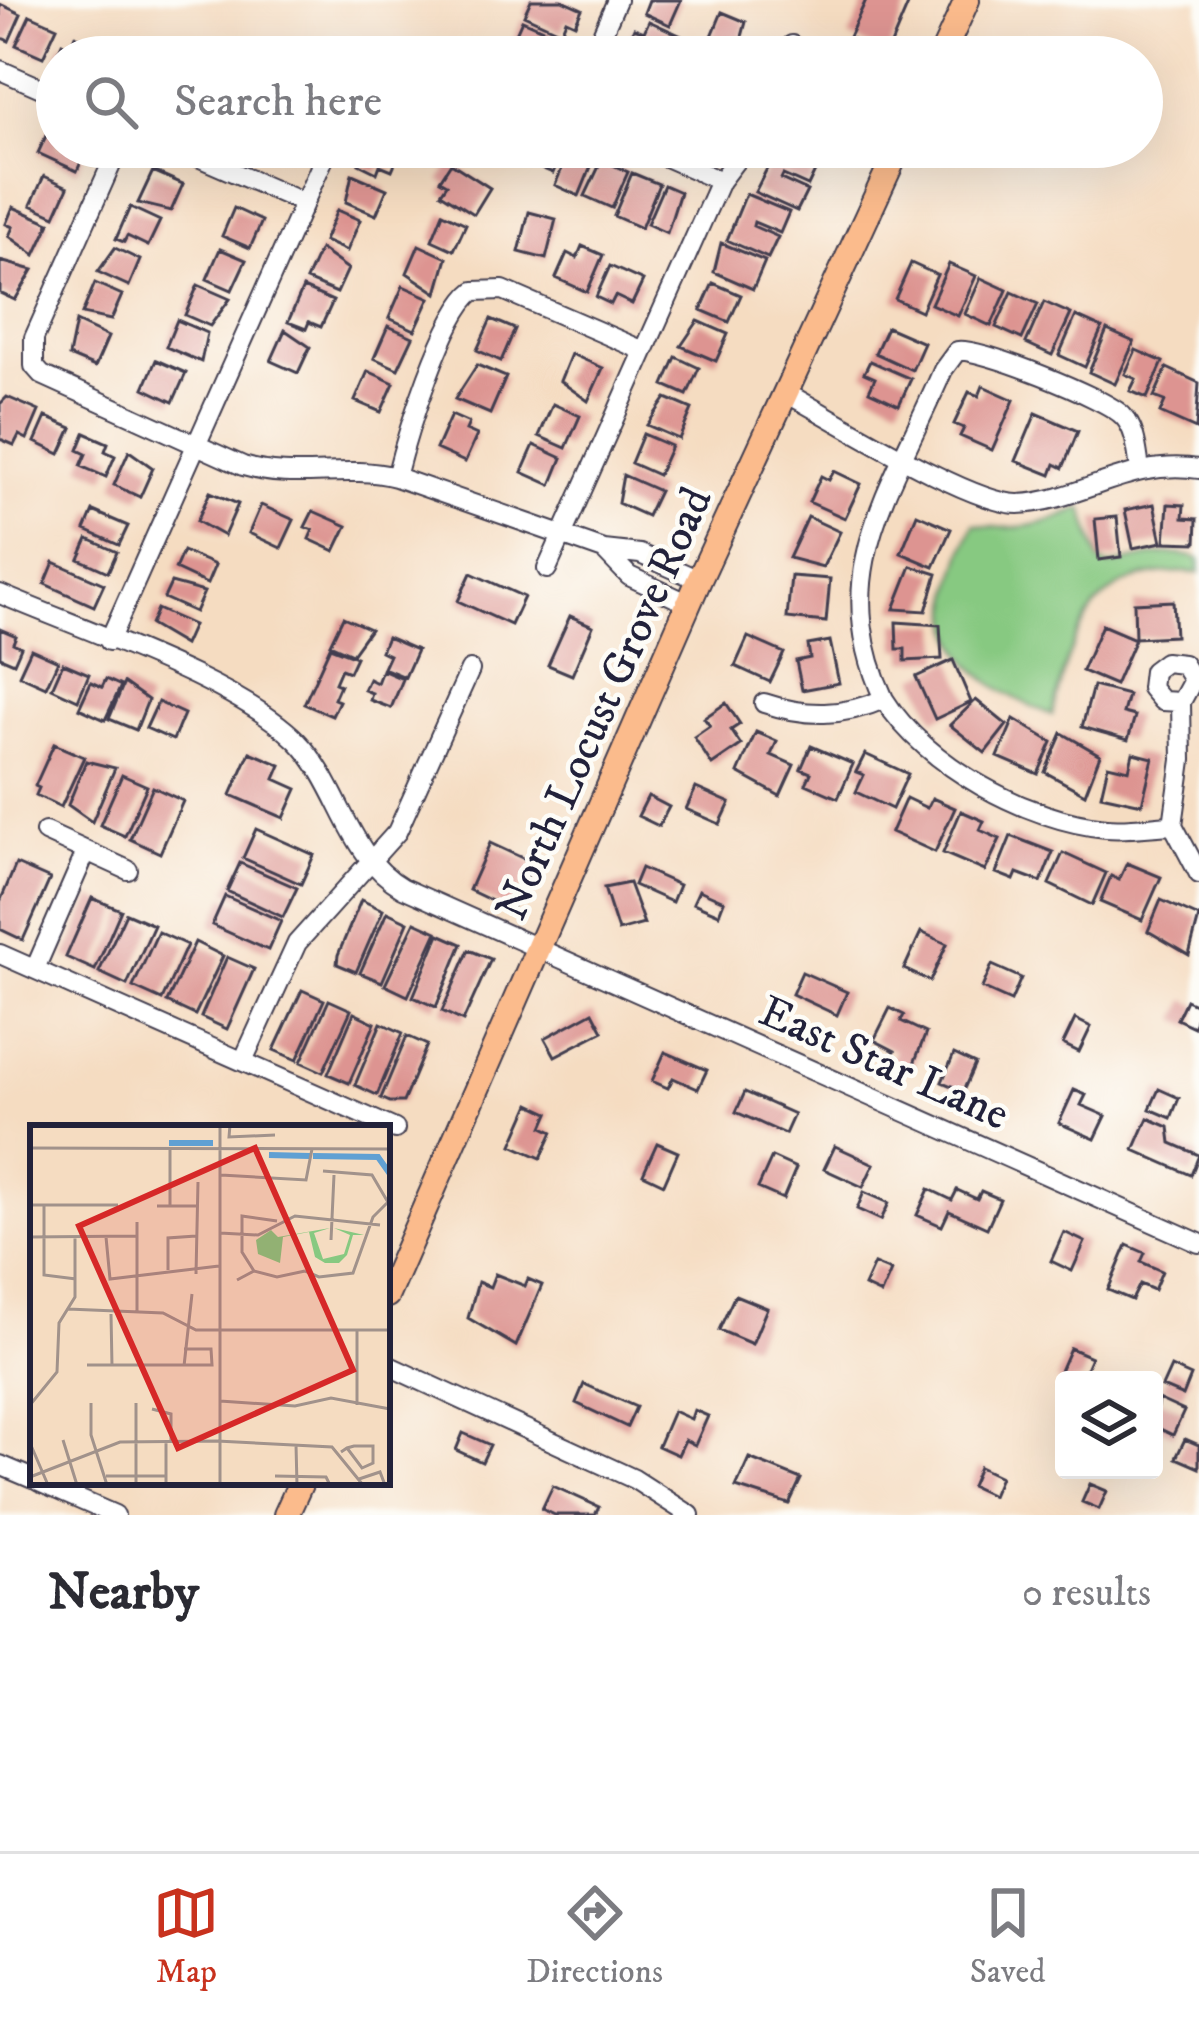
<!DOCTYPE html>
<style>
:root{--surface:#fff;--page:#f2f2f3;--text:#2b2b33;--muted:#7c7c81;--line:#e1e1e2;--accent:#c8321e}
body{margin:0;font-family:"IM FELL DW Pica",serif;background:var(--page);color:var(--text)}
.controls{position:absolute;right:36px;bottom:36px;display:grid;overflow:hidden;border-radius:12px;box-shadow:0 12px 48px #0002}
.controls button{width:108px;height:108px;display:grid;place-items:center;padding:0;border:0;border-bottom:3px solid var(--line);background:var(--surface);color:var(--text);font:60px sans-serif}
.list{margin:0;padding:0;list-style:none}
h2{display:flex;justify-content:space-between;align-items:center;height:156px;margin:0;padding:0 48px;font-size:51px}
h2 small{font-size:39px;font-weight:400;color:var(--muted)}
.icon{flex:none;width:66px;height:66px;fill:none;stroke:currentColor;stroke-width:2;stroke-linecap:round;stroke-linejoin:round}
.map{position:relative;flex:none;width:1199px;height:1515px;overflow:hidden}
.search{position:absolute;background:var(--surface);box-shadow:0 12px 48px #0002;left:36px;right:36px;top:36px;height:132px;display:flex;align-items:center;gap:30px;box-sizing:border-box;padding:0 42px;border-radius:66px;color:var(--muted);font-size:45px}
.sheet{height:336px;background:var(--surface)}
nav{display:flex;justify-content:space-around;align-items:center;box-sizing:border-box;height:168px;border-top:3px solid var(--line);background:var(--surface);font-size:33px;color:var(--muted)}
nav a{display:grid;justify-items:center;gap:6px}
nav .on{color:var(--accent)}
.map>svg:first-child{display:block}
.green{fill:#87c981;stroke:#54765e;stroke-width:3}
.building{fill:#dd9491}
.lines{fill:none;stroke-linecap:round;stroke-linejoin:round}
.minor-casing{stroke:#423e4f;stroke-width:22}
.major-casing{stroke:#423e4f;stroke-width:28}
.minor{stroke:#fff;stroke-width:18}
.major{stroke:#fbbb8c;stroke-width:24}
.labels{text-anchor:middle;stroke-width:9;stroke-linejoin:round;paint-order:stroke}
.street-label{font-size:45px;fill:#22223b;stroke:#fdfcf7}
.inset-river{fill:none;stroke:#60a0d3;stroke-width:6}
.inset-road{fill:none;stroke:#a1928b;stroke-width:3}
.view{fill:#d62828;fill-opacity:0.15;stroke:#d62828;stroke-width:6}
.inset-edge{fill:none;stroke:#22223b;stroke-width:6}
</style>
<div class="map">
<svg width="1199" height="1515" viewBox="0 0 1199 1515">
<rect width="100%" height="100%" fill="#fdfcf7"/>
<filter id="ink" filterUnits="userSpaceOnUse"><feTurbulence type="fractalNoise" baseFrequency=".00833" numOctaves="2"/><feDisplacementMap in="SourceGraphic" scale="24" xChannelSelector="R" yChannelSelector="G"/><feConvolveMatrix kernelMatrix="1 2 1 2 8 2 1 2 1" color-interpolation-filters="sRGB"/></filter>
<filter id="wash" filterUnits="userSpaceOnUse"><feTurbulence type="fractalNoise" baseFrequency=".004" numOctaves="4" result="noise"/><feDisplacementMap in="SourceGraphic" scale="48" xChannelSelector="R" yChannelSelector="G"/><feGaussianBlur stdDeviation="2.7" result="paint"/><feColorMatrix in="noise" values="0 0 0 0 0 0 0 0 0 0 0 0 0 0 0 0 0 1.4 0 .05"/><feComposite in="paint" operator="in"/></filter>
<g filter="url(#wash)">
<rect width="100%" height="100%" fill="#f5dcc1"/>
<path class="green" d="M1083,508L1099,561L1109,566C1139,559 1168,548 1199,559V573C1094,565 1073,627 1052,715C947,673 929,627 974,524C1017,533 1044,525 1083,508Z"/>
<g id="blocks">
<path class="building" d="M531,0H562L582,9L575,24L566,20L561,32L524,15Z
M649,0H681L670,25L644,13Z
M866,0H910L887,54L849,37Z
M0,4L21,14L9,41L0,37Z
M722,12L746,22L737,55L717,46L720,40L712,36Z
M30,15L57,27L43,57L16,45Z
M522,20L568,40L561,55L551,51L548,57H532L510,47Z
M649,21L688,39L679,57H657L627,43L634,28L644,32Z
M75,35L101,47L96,57H56L62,43L70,47Z
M50,127L57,130V147H78L76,152L84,155L77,171L38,153Z
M366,147H402L392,170L380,165L377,173L359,164Z
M495,147H527L519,166L492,155Z
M532,147L563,149L553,173L526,162Z
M571,147L587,153L584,161L592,164L579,196L555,185Z
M778,147L818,165L808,186L783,175L781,179L807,191L797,211L755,192Z
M602,160L628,172L612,208L585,196Z
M451,163L490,188L474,214L441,193L447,184L440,180Z
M153,171L183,184L171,211L138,203Z
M632,173L659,184L641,228L614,216Z
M352,174L387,189L376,215L346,202Z
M44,176L68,187L55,216L31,205Z
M664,185L680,192L667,233L647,224Z
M746,194L789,212L780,233L754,222L753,226L778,237L768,258L727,240Z
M13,207L50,223L35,255L9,236L13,227L6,224Z
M130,207L160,221L148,246L127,236L124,242L116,239Z
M234,208L262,221L250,248L222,236Z
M337,210L360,220L347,251L324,241Z
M529,212L556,219L546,259L519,252Z
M443,213L466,224L454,250L432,240Z
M721,243L765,261L753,289L714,272Z
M419,245L447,258L437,293L407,273Z
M582,246L603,255L587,292L556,278L567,253L577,258Z
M115,248L140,260L129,286L98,272Z
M220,249L246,260L232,290L207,279Z
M320,249L348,269L337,293L306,280Z
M0,261L33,270L15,300L0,293Z
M911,263L937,275L921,311L895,299Z
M949,264L976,276L958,316L931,304Z
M610,266L643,281L632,304L615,296L611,304L596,297Z
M981,278L1007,290L991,326L965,314Z
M95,283L122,295L111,320L82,314Z
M713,283L741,295L729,322L701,310Z
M198,285L230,299L210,326L185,315Z
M403,286L430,298L415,330L389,318Z
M303,288L333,301L321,327L309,322L306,329L288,322Z
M1012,292L1038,304L1022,339L996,327Z
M1044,302L1071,314L1052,355L1026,343Z
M1076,316L1102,328L1085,367L1059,355Z
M491,319L515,329L501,361L477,350Z
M177,320L207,333L201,362L166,347Z
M698,321L728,334L716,361L681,346Z
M76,322L108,337L95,367L69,356Z
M388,326L413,337L398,369L374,358Z
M887,327L924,343L912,370L875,353Z
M285,330L310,347L298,373L271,361Z
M1107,330L1134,342L1115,384L1089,372Z
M1136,350L1163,362L1147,398L1130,391L1136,379L1125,374Z
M571,354L603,368L588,401L560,381Z
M676,357L699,368L687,395L664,385Z
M156,360L186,373L173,402L144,388Z
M870,361L911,379L899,405L869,391L875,378L864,373Z
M477,365L506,377L490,414L455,399Z
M1167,368L1199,383L1196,429L1160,413L1165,401L1154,397Z
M368,371L394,383L381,412L355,401Z
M983,386L1014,400L992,450L960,436L964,428L954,424L969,392L979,396Z
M7,397L39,411L27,439L19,435L14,445L0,439V404Z
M666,398L692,409L679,439L647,425Z
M553,404L580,416L566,448L539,436Z
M1036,413L1078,431L1063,468L1055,464L1051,475L1016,461Z
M451,415L469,423L466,430L477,435L465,462L436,449Z
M46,417L72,428L60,454L35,442Z
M85,433L108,443L105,451L115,456L106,477L81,466L86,454L78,450Z
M643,434L671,446L658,475L631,463Z
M534,445L562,458L551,485L522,472Z
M129,451L153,468L140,497L114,485Z
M834,471L861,484L845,518L809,502L821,476L829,480Z
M623,475L659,491L647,516L618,503Z
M210,492L238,504L224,536L197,521Z
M1154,504L1162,542L1133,548L1125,510Z
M1168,504L1184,505L1183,518L1197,519L1196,543L1165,542Z
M261,505L294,520L281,548L249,533Z
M93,511L128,526L119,545L85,530Z
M313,511L347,526L335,551L309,539L313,530L305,527Z
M917,514L951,529L934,567L901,553Z
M808,517L840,532L823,567L789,558Z
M1117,517L1121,557L1099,560L1095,519Z
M88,539L117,552L108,572L79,559Z
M183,551L215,565L207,584L175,569Z
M54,562L104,584L94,606L45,584Z
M911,566L937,574L926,611L894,609Z
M471,573L524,597L511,625L458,601Z
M791,576L830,579L826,622L787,618Z
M171,583L204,592L195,612L164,598Z
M1173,601L1175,636L1135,638L1134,603Z
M157,609L193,625L184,645L150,625Z
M570,616L593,626L572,675L548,665Z
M343,617L370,629L352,654L330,644Z
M896,622L940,625L942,659L905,661V649H897Z
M1102,625L1135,639L1115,685L1082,671Z
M0,629L16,636L13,643L21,647L14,663L0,657Z
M387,637L417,650L405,677L383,668L389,655L381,651Z
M748,637L784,653L770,682L735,666Z
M830,641L839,683L802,690L796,661L810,658L808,645Z
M330,647L356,657L349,672L341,669L335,683L340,685L334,699L339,701L332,716L304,704Z
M31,649L58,661L46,687L19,675Z
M953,660L971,702L935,719L916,677Z
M63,663L89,674L78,700L52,688Z
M382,670L403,679L391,708L370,700L372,693L364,690L369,679L377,683Z
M106,679L121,686L105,720L79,708L91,682L102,687Z
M124,683L148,700L136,730L109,719Z
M1093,686L1128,695L1123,713L1135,716L1128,740L1082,727Z
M976,700L1007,725L985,753L950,725Z
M158,702L184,714L173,740L146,728Z
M726,703L740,724L731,730L741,745L712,765L694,737L710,726L704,718Z
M1014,719L1052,742L1038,774L998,757Z
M756,732L777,741L771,755L794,765L780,796L738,773Z
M1062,733L1100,755L1085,794L1045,772Z
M54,744L84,757L61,807L36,795L39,788L35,786Z
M811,746L853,764L838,798L806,784L811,773L801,769Z
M250,752L281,765L275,779L297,789L284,818L231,795Z
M1133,753L1153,758L1142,804L1101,795L1108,765L1129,770Z
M865,754L908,774L892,809L856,792L864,775L856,772Z
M86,761L115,768L92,822L68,805Z
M122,775L147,786L125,836L100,825Z
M153,787L183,801L160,853L130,839Z
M696,788L730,803L720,824L686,809Z
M648,796L669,807L659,826L638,816Z
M906,798L927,808L932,798L955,808L935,852L891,832Z
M961,811L984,821L980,830L1000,839L985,871L943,853Z
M256,829L314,855L301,884L243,858Z
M1011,836L1053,852L1041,882L1017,873L1014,880L996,873Z
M490,843L533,863L511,910L469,890Z
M1063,853L1106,873L1092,905L1049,884Z
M240,863L297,888L283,917L227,891Z
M1127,863L1161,877L1142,920L1100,902L1111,876L1119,880Z
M16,864L50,879L23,940L0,929V902Z
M641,868L679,885L672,902L634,885Z
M629,883L644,924L618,931L604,888Z
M699,890L724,901L719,914L693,903Z
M225,896L281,921L268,950L212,925Z
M92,898L121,910L95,970L66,957Z
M361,900L383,910L356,972L337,964L338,955Z
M1161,900L1199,917L1189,955L1148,931Z
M387,912L408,922L382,982L360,973Z
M126,913L154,925L127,985L99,972Z
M415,922L437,932L408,996L385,985Z
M158,932L187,945L162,1000L133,987Z
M921,932L947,944L930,981L904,969Z
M439,934L462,944L436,1007L413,997Z
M195,942L223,956L195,1015L167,1002Z
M469,950L491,959L463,1021L442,1011Z
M227,957L254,969L227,1029L201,1017Z
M992,965L1021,978L1011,1001L982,988Z
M802,972L847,992L837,1015L792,994Z
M302,990L324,1000L297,1060L274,1050Z
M329,1000L351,1010L323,1072L301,1062Z
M1186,1000L1199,1006L1194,1027L1177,1019Z
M890,1008L904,1015L901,1021L926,1033L911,1071L890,1061L895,1051L874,1040Z
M593,1012L603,1031L555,1056L545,1038Z
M354,1013L375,1023L349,1083L328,1074Z
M1075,1019L1091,1027L1079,1052L1063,1044Z
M381,1023L403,1033L377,1095L355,1085Z
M407,1036L427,1045L403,1102H390L381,1098Z
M665,1052L707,1070L698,1089L673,1078L668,1088L652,1081Z
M954,1054L975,1064L963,1091L942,1082Z
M1159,1089L1179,1098L1171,1118L1150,1109Z
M1074,1090L1086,1095L1081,1105L1106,1116L1095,1139L1059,1123Z
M745,1092L794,1114L785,1134L736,1112Z
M530,1104L549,1113L543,1127L553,1132L541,1158L512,1145Z
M1148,1118L1169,1127L1171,1143L1199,1155L1191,1175L1134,1150Z
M657,1143L678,1152L664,1184L643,1174Z
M835,1146L874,1164L863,1187L824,1169Z
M772,1157L796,1168L783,1199L758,1188Z
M929,1189L952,1200L957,1190L977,1199L981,1191L1000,1199L987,1228L949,1211L942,1226L917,1215Z
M864,1192L889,1203L881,1220L857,1209Z
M1064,1232L1085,1242L1072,1271L1051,1261Z
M1127,1245L1145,1253L1141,1262L1162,1271L1154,1290L1140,1284L1132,1300L1108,1290Z
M874,1264L891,1271L881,1294L864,1286Z
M495,1274L525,1286L528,1279L542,1285L516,1346L468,1318L478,1282L490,1287Z
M735,1295L767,1308L752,1344L719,1330Z
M1070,1348L1091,1357L1081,1380L1064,1384L1056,1380Z
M1171,1367L1191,1376L1183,1396L1162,1387Z
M584,1384L636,1407L627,1427L576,1403Z
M1158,1399L1184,1411L1173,1435L1154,1426Z
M694,1410L708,1416L695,1445L685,1440L678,1455L658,1446L673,1411L691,1419Z
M463,1433L490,1445L482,1462L456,1450Z
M1185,1439L1199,1445V1468L1176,1458Z
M749,1458L801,1479L789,1504L736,1487Z
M979,1467L1000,1477L992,1496L971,1486Z
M1090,1484L1107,1491L1099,1509L1082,1502Z
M553,1486L599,1507L595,1515H555L542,1509Z"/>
</g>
</g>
<g filter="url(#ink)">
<use href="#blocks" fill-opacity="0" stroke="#423e4f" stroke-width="3"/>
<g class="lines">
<g class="minor-casing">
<path id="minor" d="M592,57L617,0
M786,57L792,45
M0,70L57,95
M119,147L34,338V366L42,375L243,466C296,482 344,464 396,477L604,550L640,554L699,580
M175,147L304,203
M643,147L720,181
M786,393C835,419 971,505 1019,504C1082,501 1129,458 1199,469
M396,477C406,437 444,313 474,291L503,290L644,351
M604,550L629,576L689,604
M547,569L720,181L746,147
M0,594C83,630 236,680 297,741C342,787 346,855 403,888L1199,1243
M109,641L329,147
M884,699C825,572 893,487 943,370L957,351C979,347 1106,398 1123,416C1136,429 1137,451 1140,469
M1181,702L1162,701L1151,688L1153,671L1165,662L1183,664L1193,680L1181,702L1182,760L1173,825L1199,874
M764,703C806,717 843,717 884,699C925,765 1028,821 1106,828C1128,830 1151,826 1173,825
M45,832L128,870
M0,954L395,1129
M35,969L86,852
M243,1061L297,943L397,832L470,670
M387,1365L634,1479L690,1515
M0,1465L33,1479
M39,1482L115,1515"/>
</g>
<g class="major-casing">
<path id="major" d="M941,57L967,0
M387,1295L699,580L899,147
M286,1515L301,1482"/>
</g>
<use href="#minor" class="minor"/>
<use href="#major" class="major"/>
</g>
</g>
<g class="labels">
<g class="street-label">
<text transform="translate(602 703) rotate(-66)" y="16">North Locust Grove Road</text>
<text transform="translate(885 1061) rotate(24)" y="16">East Star Lane</text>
</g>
</g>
<g transform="translate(30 1125)">
<rect width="360" height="360" fill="#f5dcc1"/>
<path d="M300,103L284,108L293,134L314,129L320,110L304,103L334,110H323L317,130L309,138H295L285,132L279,107L253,112L250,138L228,129L226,115L241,105L248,112Z" fill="#87c981"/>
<path class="inset-river" d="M139,18H183M239,30L280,31M283,31L348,32L360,49"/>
<path class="inset-road" d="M200,0L199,12L245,10M0,23L360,24M293,46L342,50L359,79M191,50L276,55L282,24M0,80H88M14,81V150L46,154M127,81H166M140,81V24M190,108L228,110L265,91L350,100M0,112L107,111M76,112L80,154L189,141M301,115L304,50M138,145V113L166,111M224,146L212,127V91L247,96M275,146L289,152L323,148L343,92L360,75M166,149L168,57M207,155L224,146L247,152L275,146M38,184L133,188L166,205H360M107,188V97M81,189L82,241M327,205V280M57,240H182L181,224H154M154,241L162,169M190,276L265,281L301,273L360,284M61,278V310L77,360M106,278V360M0,280L27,247L29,198L45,172V112M122,284L141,289V316M33,315L47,360M136,316V360M0,318L18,360M266,320L267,360M311,327L317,323L324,321H343V338L332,343L317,323M76,351H136M245,351L296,352L300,360M0,352L90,317L187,316L302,322L333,360M329,354L350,347L355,360M190,360V0"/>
<path class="view" d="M225,23L323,245L148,323L49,101Z"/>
<rect width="360" height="360" class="inset-edge"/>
</g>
</svg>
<div class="controls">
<button><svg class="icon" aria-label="layers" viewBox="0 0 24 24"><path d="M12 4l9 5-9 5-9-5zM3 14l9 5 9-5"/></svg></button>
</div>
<div class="search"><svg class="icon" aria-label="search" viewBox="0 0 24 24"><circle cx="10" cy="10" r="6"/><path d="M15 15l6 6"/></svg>Search here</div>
</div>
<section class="sheet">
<h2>Nearby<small>0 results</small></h2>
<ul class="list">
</ul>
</section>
<nav>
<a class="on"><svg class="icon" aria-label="map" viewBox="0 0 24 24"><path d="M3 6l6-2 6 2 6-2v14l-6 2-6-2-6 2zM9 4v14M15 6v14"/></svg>Map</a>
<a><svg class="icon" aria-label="directions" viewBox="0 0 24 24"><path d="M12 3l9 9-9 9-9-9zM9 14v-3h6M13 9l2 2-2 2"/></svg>Directions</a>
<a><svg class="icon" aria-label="saved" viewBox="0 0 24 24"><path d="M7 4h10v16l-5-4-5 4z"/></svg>Saved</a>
</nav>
